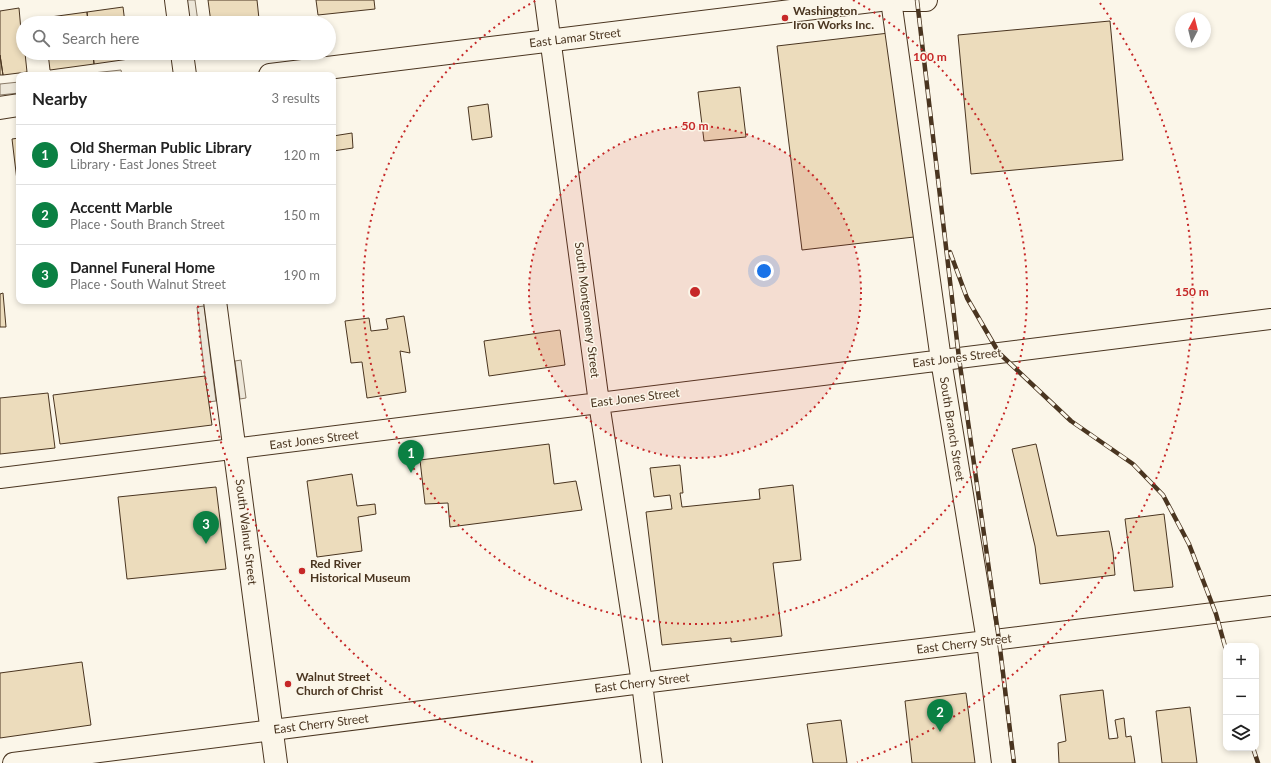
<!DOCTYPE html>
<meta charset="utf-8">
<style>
:root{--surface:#fff;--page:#f2f2f2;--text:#222;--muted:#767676;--line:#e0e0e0;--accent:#0b8043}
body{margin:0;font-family:Lato,sans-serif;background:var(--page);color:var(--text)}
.controls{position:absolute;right:12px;bottom:12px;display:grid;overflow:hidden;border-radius:8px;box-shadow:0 2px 6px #0003}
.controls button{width:36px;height:36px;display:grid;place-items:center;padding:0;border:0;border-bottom:1px solid var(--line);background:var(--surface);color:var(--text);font:20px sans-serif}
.compass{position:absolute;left:1175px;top:12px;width:36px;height:36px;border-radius:50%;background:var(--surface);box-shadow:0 2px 6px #0003;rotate:7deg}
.you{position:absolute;left:764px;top:271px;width:14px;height:14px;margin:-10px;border:3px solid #fff;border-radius:50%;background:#1a73e8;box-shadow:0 0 0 6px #1a73e833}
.badge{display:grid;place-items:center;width:26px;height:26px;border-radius:50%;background:var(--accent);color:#fff;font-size:13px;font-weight:700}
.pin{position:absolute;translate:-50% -33px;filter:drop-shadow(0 1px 2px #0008)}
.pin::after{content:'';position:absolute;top:21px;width:14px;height:12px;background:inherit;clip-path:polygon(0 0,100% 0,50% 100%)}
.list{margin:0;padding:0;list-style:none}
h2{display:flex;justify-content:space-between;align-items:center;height:52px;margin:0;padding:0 16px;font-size:17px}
h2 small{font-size:13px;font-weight:400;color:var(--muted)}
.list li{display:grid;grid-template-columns:26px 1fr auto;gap:12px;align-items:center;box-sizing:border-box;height:60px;padding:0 16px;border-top:1px solid var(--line)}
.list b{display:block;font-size:15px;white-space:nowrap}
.list p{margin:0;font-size:13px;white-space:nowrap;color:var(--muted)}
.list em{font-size:13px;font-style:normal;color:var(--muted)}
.icon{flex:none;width:22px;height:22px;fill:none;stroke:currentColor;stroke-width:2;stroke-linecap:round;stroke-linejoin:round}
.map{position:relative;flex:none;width:1271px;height:763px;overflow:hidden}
.search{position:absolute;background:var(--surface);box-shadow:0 2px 6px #0003;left:16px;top:16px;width:320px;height:44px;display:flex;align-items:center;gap:10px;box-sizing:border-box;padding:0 14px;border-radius:22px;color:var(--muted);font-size:15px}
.panel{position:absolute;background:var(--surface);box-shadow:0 2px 6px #0003;left:16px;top:72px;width:320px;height:232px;border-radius:8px}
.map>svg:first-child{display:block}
.parking{fill:#ede7d9;stroke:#887966}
.building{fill:#ecdcbc;stroke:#4a3520}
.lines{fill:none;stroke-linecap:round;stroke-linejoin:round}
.minor-casing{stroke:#4a3520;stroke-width:22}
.tertiary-casing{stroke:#4a3520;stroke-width:24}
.primary-casing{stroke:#4a3520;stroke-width:24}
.minor{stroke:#fbf6e9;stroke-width:20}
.tertiary{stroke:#fbf6e9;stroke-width:22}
.primary{stroke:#fbf6e9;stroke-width:22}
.rail-casing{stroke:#4a3520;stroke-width:4.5}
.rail{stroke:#fbf6e9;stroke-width:3;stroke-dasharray:9;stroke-linecap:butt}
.ring{fill:none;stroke:#c62828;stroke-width:2;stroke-dasharray:2 4}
.poi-dot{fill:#c62828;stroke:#fbf6e9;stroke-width:1.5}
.labels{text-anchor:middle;stroke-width:3;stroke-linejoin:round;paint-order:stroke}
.poi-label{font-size:12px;font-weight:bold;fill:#4a3520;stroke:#fbf6e9;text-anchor:start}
.street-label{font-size:12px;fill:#4a3520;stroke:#fbf6e9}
.centre{fill:#c62828;stroke:#fbf6e9;stroke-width:2}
.ring-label{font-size:12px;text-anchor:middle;font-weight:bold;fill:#c62828;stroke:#fbf6e9;stroke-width:3;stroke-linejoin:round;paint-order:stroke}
</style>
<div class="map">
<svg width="1271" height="763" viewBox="0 0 1271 763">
<rect width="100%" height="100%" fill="#fbf6e9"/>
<path class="parking" d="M186,0H195L198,22L189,23Z
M121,70L122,75H74Z
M19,82V93L0,95V84Z
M204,306L216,401L208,402L197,307Z
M241,360L246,398L240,399L235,361Z"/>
<path class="building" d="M208,0H257L259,19L234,23H211Z
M316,0H374L375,9L318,15Z
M123,7L125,23H88L87,12Z
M19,8L23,53H25L27,72L3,75L0,55V11Z
M87,12L88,23H44L43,18Z
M1110,21L1123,160L971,174L958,35Z
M889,33L914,237L802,250L777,46Z
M48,53H93L94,64L50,70Z
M93,53H128L129,59L94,64Z
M0,55L3,75H0Z
M740,87L746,137L704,141L698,92Z
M488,104L492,137L472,140L468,107Z
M352,133L353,148L333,151V136Z
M19,138V197L12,139Z
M3,293L6,327H0V294Z
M404,316L410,353L400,351L406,392L367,398L362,362L351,363L345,321L369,318L371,331L388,329L386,319Z
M560,330L565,365L489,376L484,341Z
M205,376L212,425L60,444L53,395Z
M48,393L55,448L0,454V398Z
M549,444L554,484L576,481L582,510L450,527L448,503L425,504L420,460Z
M1036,444L1057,536L1109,531L1113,552L1115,575L1040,584L1035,546L1012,449Z
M680,465L683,493H680L682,507L760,499L759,489L793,485L801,560L773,563L782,636L731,642V638L662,645L646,512L672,509L670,495L654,497L650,468Z
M352,474L357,506L375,504L376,514L358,517L362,551L317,557L307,481Z
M216,487L226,569L127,579L118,497Z
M1164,514L1173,587L1134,591L1125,519Z
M82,662L91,725L0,738V673Z
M1103,690L1109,739L1118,738L1115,720L1124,718L1126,737L1131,736L1135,763H1059L1058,743L1066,741L1060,695Z
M966,693L975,763H912L905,701Z
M1190,707L1197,763H1162L1156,711Z
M841,720L847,763H813L807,724Z"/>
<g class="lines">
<g class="minor-casing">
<path id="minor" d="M545,0L599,403L642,683L652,763
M891,0L941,360L987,641L1002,763
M0,478L1271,319
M13,763L642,683L1271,606"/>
</g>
<g class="tertiary-casing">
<path id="tertiary" d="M176,0L179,23
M182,53L185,75
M215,301L276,763"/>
</g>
<g class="primary-casing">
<path id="primary" d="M904,0H926
M270,75L880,0
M0,108L19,105"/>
</g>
<use href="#minor" class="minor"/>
<use href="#tertiary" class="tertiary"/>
<use href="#primary" class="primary"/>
<g class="rail-casing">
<path id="rail" d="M917,0L959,358L999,640L1014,763
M950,252L967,298L999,353L1071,421L1133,464L1163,495L1189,544L1216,614L1226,650
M1253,748L1258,763"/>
</g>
<use href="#rail" class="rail"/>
</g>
<circle cx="695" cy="292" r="166" fill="#c62828" fill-opacity=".12"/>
<g class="ring">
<circle cx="695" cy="292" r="166"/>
<path d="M853 0A332 332 0 1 1 537 0"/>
<path d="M533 762A497 497 0 0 1 198 305M1100 3A497 497 0 0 1 857 762"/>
</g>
<g class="poi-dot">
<circle cx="785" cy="18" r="4"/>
<circle cx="302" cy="571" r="4"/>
<circle cx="288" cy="684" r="4"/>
</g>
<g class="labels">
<g class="poi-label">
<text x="793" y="15">Washington<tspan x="793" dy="14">Iron Works Inc.</tspan></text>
<text x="310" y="568">Red River<tspan x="310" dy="14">Historical Museum</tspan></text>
<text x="296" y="681">Walnut Street<tspan x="296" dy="14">Church of Christ</tspan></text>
</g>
<g class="street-label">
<text transform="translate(575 38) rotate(-7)" y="4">East Lamar Street</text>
<text transform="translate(587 310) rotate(83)" y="4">South Montgomery Street</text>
<text transform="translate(957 358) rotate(-7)" y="4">East Jones Street</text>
<text transform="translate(635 398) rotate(-7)" y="4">East Jones Street</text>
<text transform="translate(952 429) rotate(81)" y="4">South Branch Street</text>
<text transform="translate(314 440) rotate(-7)" y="4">East Jones Street</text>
<text transform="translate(246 532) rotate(83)" y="4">South Walnut Street</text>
<text transform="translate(964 644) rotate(-7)" y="4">East Cherry Street</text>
<text transform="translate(642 683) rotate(-7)" y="4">East Cherry Street</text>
<text transform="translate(321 724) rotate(-7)" y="4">East Cherry Street</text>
</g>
</g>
<circle cx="695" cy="292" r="6" class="centre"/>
<g class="ring-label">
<text x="930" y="61">100 m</text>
<text x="695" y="130">50 m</text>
<text x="1192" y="296">150 m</text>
</g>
</svg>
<div class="controls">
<button>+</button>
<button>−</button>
<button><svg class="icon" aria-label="layers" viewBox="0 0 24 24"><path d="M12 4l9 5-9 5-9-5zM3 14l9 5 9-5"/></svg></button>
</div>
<svg class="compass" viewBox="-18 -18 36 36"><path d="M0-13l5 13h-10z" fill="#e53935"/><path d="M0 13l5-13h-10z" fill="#767676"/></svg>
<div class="you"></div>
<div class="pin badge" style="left:411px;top:473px">1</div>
<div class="pin badge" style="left:940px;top:732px">2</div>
<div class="pin badge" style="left:206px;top:544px">3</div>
<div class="search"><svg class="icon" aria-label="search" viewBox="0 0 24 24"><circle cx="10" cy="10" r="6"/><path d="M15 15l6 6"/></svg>Search here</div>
<section class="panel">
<h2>Nearby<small>3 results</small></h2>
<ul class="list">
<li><span class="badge">1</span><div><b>Old Sherman Public Library</b><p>Library · East Jones Street</p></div><em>120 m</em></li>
<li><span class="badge">2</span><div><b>Accentt Marble</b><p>Place · South Branch Street</p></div><em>150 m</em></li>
<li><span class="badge">3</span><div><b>Dannel Funeral Home</b><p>Place · South Walnut Street</p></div><em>190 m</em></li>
</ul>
</section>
</div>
